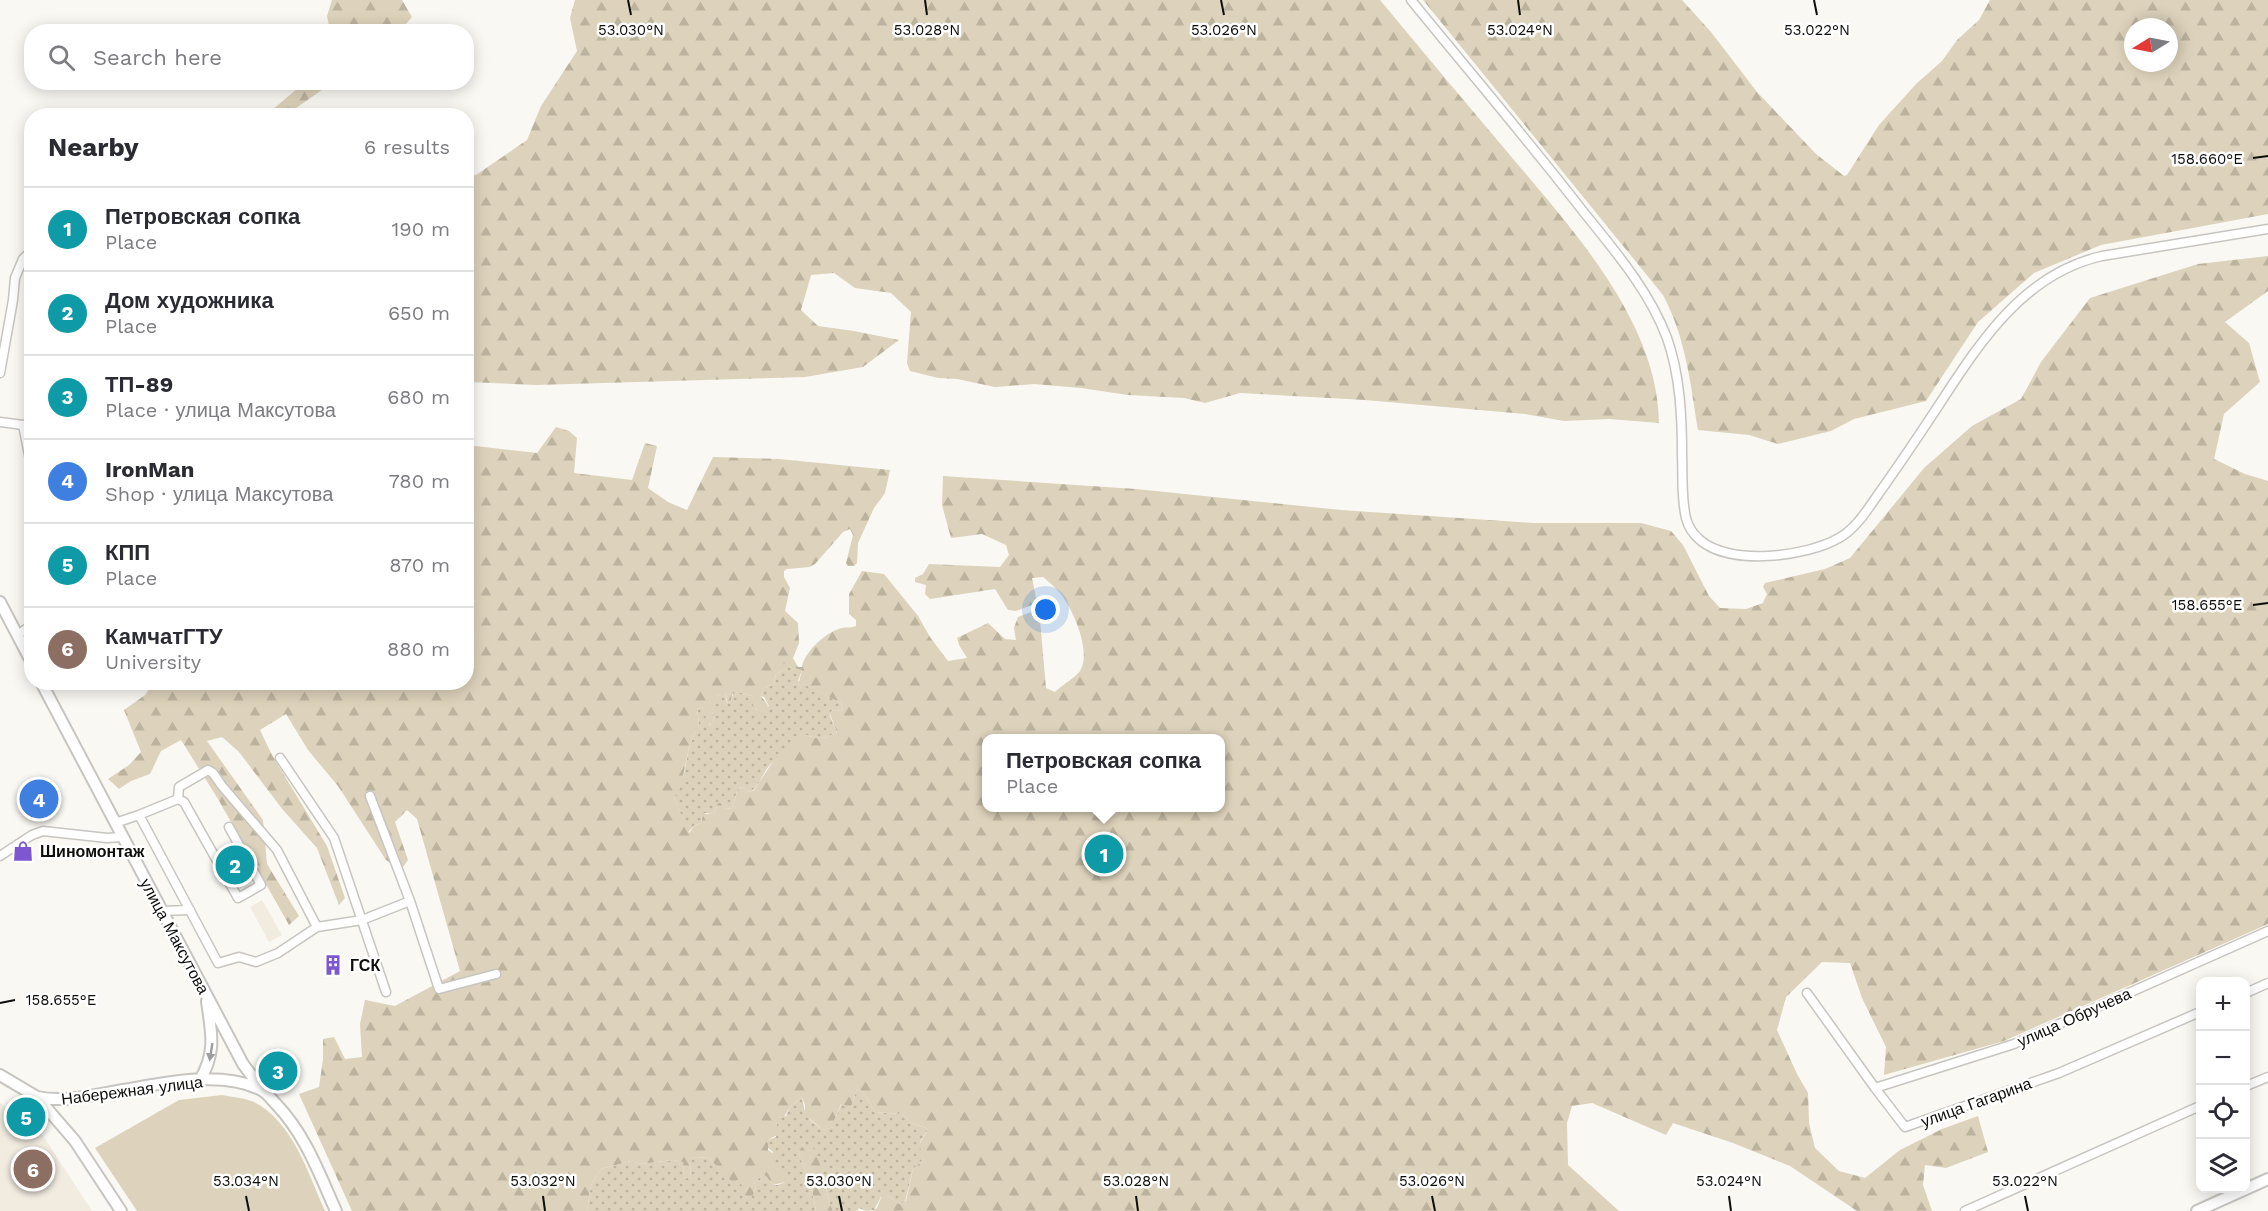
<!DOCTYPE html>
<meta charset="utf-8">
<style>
:root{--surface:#fff;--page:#f7f7f7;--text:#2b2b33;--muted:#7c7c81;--line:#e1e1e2;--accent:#2563eb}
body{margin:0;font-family:"Work Sans",sans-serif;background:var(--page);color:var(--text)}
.controls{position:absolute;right:18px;bottom:18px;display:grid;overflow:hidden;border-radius:12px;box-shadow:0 3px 15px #0003}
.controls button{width:54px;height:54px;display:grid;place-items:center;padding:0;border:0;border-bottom:2px solid var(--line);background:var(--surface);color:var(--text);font:30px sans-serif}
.compass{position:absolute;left:2124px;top:18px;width:54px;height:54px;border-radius:50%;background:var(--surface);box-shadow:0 3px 15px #0003;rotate:260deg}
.you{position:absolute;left:1046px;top:610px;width:21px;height:21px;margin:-15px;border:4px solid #fff;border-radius:50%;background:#1a73e8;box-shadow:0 0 0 9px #1a73e833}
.badge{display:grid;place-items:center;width:39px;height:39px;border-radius:50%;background:var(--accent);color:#fff;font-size:20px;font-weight:700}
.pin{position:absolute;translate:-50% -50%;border:3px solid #fff;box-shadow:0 2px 6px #0006}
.popup{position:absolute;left:982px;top:734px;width:243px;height:78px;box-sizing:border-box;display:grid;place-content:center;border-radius:12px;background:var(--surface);filter:drop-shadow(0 2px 4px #0005);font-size:20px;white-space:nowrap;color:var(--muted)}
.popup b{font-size:22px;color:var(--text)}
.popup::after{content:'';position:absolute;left:50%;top:100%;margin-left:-12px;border:12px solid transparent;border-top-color:var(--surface)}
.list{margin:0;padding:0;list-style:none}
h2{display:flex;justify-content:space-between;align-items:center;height:78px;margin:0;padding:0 24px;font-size:26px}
h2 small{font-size:20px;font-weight:400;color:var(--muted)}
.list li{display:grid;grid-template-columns:39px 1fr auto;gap:18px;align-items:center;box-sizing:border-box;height:84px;padding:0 24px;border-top:2px solid var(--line)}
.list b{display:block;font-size:22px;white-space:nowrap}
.list p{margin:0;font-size:20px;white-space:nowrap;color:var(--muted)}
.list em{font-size:20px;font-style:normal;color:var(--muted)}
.icon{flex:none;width:33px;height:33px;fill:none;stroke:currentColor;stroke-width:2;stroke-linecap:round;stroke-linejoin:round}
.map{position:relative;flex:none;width:2268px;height:1211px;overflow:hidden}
.search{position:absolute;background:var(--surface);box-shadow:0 3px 15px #0003;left:24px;top:24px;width:450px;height:66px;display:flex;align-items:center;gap:15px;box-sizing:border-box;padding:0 21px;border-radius:24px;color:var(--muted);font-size:22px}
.panel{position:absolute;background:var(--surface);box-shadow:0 3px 15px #0003;left:24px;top:108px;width:450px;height:582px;border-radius:24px}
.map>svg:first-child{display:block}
.built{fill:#f1ebe0}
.grass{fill:url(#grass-dots)}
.forest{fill:url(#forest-firs);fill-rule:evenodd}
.garden{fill:#ddd2bb}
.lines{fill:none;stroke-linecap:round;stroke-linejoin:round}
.minor-casing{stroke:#c7c5c1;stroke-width:11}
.major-casing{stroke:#c7c5c1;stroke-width:14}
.minor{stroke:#fff;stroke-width:8}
.major{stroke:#fff;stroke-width:10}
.oneway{fill:#9e9e9d}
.ticks{fill:none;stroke:#0d0d0b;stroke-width:2}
.labels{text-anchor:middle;stroke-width:5;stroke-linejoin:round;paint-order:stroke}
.poi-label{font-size:16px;font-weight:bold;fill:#0d0d0b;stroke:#fff;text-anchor:start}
.street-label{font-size:16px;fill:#0d0d0b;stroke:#fff}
.ticks-label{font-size:15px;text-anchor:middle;fill:#0d0d0b;stroke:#fff;stroke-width:5;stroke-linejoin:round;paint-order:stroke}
</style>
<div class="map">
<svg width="2268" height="1211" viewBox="0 0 2268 1211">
<defs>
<pattern id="grass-dots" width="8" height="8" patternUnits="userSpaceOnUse" patternTransform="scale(1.5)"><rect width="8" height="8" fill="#ddd2bb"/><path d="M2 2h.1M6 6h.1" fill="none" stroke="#bcb39f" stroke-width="1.8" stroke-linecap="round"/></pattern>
<pattern id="forest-firs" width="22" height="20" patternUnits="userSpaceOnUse" patternTransform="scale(1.5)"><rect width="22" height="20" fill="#ddd2bb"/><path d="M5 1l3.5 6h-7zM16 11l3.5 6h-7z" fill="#bcb39f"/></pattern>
</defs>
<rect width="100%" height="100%" fill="#faf8f3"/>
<path class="built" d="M262,900L282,935L269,942L250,907Z
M0,1103L12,1111L29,1106L42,1116L38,1128L92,1211H0Z"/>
<path class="grass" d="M785,660L792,668L802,670L798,681L841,703L843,708L842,711L833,710L831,712L830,716L837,732C825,740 818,739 806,735C793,745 780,753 769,766C762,774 759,788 749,792L742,787L738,788L732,808L726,809L721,803H718L714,813H705L702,816L701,823L695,825L688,832L674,798L684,774L689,747L699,723L697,709L702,707L710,725L714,722L712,711L717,696L722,693L725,694L727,703L731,702L733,693L739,692L752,696L756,710L769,706L764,697L761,696C762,689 767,686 773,685L776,674L783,670L782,661Z
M857,1089L863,1092L875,1112L902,1114L912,1123L926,1128L927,1131L920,1142L924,1159L913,1169L905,1202L899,1204L888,1196L882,1195L874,1210L866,1211L859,1208L857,1211H833C825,1196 822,1148 804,1145L798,1152L811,1184L816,1211H587L591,1185L601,1169L631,1161L641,1164L673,1160L683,1162L684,1177L690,1179L691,1160L695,1157L709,1158L732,1181L738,1180L753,1195L756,1187L754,1182L763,1175L766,1176L773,1185H778L785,1182L773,1165V1152L767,1147L768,1140L776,1137L777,1118L786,1116L789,1108L802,1097L805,1112L810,1120L823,1130L834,1127V1121L842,1103L851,1107Z"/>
<path class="forest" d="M332,0H402L412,17L400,31H330L327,16Z
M575,0H1380C1423,52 1466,103 1509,154C1571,228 1658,321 1659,423L1609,419L1564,421L1525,414L1365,400L1240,393L1205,403L1184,398L1128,395L1081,388L1034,384L995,387L957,379L938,378L910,371L907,363L911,312L891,293L855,288L834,273L811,275L801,310L818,326L854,331L899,340L863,367L805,377L536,385L467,382V174L476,175L527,140L541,106L577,51L570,18Z
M1423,0H1682L1711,32L1757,92L1816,154L1844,176L1847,175L1879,125L1916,84L1942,61L1957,40L1979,20L1990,0H2268V214L2101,245L2034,273L1978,322L1926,401L1854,419L1831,431L1778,444L1749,435L1698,430C1690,381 1686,339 1663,295ZM2133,27H2169V63H2133Z
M304,83H332L286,115H266Z
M2268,256V291L2225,322L2249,343L2260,382L2224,414L2214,459L2245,474L2268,481V924L2004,1041L1884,1075L1886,1047L1862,998L1850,963L1822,962L1786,997L1777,1030L1797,1074L1808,1093L1809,1123L1815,1148L1839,1171L1865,1178L1900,1150L1942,1129L1978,1116L1988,1152L1946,1168L1925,1165L1923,1185L1932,1211H1857L1790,1166L1733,1143L1673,1123L1666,1135L1592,1103L1572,1106L1567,1123L1568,1165L1619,1211H872L877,1208L882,1195L888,1196L899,1204L906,1201L913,1169L924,1159L919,1145L927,1131L926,1128L912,1123L902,1114L875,1112L863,1092L857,1089L851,1107L841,1104L834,1121V1127L823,1130L805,1115V1105L802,1097L789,1108L784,1117L777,1118V1135L768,1140V1150L776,1155L773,1165L784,1174L785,1182L773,1185L766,1176L763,1175L754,1182L756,1187L753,1195L750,1197L744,1195L741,1190L744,1188L738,1180L732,1182L709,1158L695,1157L691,1160L690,1179L684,1177L683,1162L673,1160L641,1164L631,1161L601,1169L591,1185L587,1211H352L299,1094L319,1087L323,1059V1039L334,1037L345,1059L362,1057L360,1024L365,1000L395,1006L460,971L417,819L407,810L395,822L408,860L401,870L386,860L338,786L308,750L286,714L260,730L272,755L327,846L345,898L339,905L317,848L283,810L239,752L222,737L207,741L263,820L267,864L299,916L289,925L218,799L181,740L161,751L150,774L131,781L119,789L108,779L129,765L141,752L124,710L145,695L153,683L466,682L467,445L537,453L556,427L569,431L577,438L574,473L632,480L645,443L657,446L648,488L668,502L687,510L713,457L779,459L890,470L885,493L874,508L858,543L857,563L854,566H848L846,563L853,535L850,529L843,532L815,564L810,567L787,569L784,571V577L790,588L785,611L798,623L799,643L793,658L798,667H802C804,652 827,631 842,628C847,627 852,628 856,626V620L849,614V594L862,571L884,574L918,616L930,637L948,661L967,658L959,645L957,638L988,623L1005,639L1016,640L1014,628L1018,617L1039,609L1046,688L1055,692C1061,686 1077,676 1080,671C1092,652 1073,609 1060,593C1055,587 1049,582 1043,577L1032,578L1037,603L1016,611L1008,610L995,589L930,599L925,594L926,585L915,582V578L923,574L929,564L1000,567L1009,555L1006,545L982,534L951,538L942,505L943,476L1136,489L1341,510L1534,523H1641L1671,531L1683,545L1709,596L1720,608L1746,609L1763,603L1767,594L1763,587L1765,583L1825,569L1850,558L1924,468L1972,426L2021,399L2041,362L2090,298L2198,264ZM784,660L792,668L802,670L799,682L841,703L843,708L842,711L833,710L830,714L837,732C825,740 818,739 806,735L791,744L774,760L754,790L749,792L742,787L738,788L732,808L726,809L721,803H718L714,813L703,814L701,823L695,825L689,833L674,798L681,786L689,747L699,723L697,709L702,707L708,723L712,725L714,722L712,711L718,695L725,694L728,704L731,702L732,694L739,692L752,696L753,705L758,712H765L768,705L761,696C762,689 767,686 773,685L776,674L783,670ZM987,738H1221V808H987Z
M804,1145C807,1145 810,1145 813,1148C821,1157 826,1197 833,1211H816L811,1184L798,1152Z"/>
<path class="garden" d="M222,1095C232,1097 245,1098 254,1102C293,1122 308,1173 325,1211H137L95,1148L179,1100Z"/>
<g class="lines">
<g class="minor-casing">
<path id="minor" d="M1411,0C1468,70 1527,139 1582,210C1614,250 1649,290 1667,338C1680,375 1682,416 1682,454C1683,475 1681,497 1686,518C1688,526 1693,534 1700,540C1730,566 1806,557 1839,538C1852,531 1862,518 1870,506C1892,475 1914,443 1935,411C1977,347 2021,274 2102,256L2268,229
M0,373L13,300L15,278L23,259L32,250
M0,422L23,425L32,424
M23,425L32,470
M17,635L32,625
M280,758L334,838L386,992
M370,796L410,901L439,989L496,974
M178,799L184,802L238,898L261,885L229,827
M139,815L178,799L179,787L208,770L213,773L222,786L277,850L317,927
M115,823L139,815L218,963L239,957L256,962L278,953L317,927L362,920L410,901
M0,856L32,835L43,831L107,838L122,837
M161,911L190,910
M1807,993L1875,1088L1905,1127L2059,1073L2200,1012
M2246,993L2268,983
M2246,1086L2268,1077
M1875,1088L2014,1044L2268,931
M1965,1211L2200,1106"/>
</g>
<g class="major-casing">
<path id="major" d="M0,602L32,663
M41,682L243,1064L264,1092
M0,1075L37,1097L75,1141L121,1211
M200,1080C217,1051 211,1032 207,1001
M37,1097C66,1103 94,1095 123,1090C164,1083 225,1069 263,1091C268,1094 272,1100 276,1104C305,1134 319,1173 336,1211
M2197,1211L2268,1179"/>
</g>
<use href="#minor" class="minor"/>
<use href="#major" class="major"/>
</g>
<defs><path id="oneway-solid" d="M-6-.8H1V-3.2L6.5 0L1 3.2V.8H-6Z" transform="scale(1.5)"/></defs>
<use class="oneway" href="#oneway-solid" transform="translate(211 1052) rotate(99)"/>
<path class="ticks" d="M628,0L631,15M925,0L927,15M1221,0L1224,15M1518,0L1520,15M1814,0L1817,15M2253,158L2268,156M2253,605L2268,603M0,1003L15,1000M246,1196L249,1211M543,1196L545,1211M839,1196L842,1211M1136,1196L1138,1211M1432,1196L1435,1211M1729,1196L1731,1211M2025,1196L2028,1211"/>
<defs>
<g id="shop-bare" transform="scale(1.62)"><path d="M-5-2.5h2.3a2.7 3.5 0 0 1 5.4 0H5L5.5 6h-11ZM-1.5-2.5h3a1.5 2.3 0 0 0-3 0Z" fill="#7e56d0" stroke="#fff" stroke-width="2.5" paint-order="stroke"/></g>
<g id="building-bare" transform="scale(1.62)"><path d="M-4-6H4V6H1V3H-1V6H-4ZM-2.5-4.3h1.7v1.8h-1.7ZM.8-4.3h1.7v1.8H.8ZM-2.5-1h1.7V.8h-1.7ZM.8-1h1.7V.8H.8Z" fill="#7e56d0" stroke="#fff" stroke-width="2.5" paint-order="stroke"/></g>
</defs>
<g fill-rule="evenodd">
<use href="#shop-bare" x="23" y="851"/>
<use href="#building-bare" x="333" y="965"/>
</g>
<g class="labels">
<g class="poi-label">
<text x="40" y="857">Шиномонтаж</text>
<text x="350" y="971">ГСК</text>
</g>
<g class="street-label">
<text transform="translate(175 936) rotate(62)" y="6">улица Максутова</text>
<text transform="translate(2074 1017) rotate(-24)" y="6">улица Обручева</text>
<text transform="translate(132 1090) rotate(-7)" y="6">Набережная улица</text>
<text transform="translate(1976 1102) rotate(-20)" y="6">улица Гагарина</text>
</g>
</g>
<g class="ticks-label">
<text x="631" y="35">53.030°N</text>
<text x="927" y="35">53.028°N</text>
<text x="1224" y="35">53.026°N</text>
<text x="1520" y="35">53.024°N</text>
<text x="1817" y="35">53.022°N</text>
<text x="2207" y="164">158.660°E</text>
<text x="2207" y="610">158.655°E</text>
<text x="61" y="1005">158.655°E</text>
<text x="246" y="1186">53.034°N</text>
<text x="543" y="1186">53.032°N</text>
<text x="839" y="1186">53.030°N</text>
<text x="1136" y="1186">53.028°N</text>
<text x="1432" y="1186">53.026°N</text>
<text x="1729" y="1186">53.024°N</text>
<text x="2025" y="1186">53.022°N</text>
</g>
</svg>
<div class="controls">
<button>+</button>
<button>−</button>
<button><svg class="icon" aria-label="locate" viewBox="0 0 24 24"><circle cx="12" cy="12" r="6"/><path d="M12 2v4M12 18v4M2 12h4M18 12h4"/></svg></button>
<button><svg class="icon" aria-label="layers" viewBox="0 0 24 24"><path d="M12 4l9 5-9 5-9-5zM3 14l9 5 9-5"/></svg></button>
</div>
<svg class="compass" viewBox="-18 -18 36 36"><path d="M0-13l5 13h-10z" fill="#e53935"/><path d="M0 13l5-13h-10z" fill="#7c7c81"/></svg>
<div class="you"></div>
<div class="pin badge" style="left:1104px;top:854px;background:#0f9aa8">1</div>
<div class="popup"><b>Петровская сопка</b>Place</div>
<div class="pin badge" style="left:235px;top:865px;background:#0f9aa8">2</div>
<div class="pin badge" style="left:278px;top:1071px;background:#0f9aa8">3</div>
<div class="pin badge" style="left:39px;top:799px;background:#3f7fe0">4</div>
<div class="pin badge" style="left:26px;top:1117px;background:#0f9aa8">5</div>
<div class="pin badge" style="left:33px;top:1169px;background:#8d6e63">6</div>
<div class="search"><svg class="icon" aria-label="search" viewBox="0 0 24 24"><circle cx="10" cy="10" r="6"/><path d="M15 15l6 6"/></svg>Search here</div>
<section class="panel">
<h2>Nearby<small>6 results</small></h2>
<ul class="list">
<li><span class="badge" style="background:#0f9aa8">1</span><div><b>Петровская сопка</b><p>Place</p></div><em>190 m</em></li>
<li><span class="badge" style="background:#0f9aa8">2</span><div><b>Дом художника</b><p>Place</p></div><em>650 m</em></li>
<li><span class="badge" style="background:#0f9aa8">3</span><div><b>ТП-89</b><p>Place · улица Максутова</p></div><em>680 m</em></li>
<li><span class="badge" style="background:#3f7fe0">4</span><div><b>IronMan</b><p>Shop · улица Максутова</p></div><em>780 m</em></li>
<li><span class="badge" style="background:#0f9aa8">5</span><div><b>КПП</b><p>Place</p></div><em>870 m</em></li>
<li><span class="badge" style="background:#8d6e63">6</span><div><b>КамчатГТУ</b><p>University</p></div><em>880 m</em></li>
</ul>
</section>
</div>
